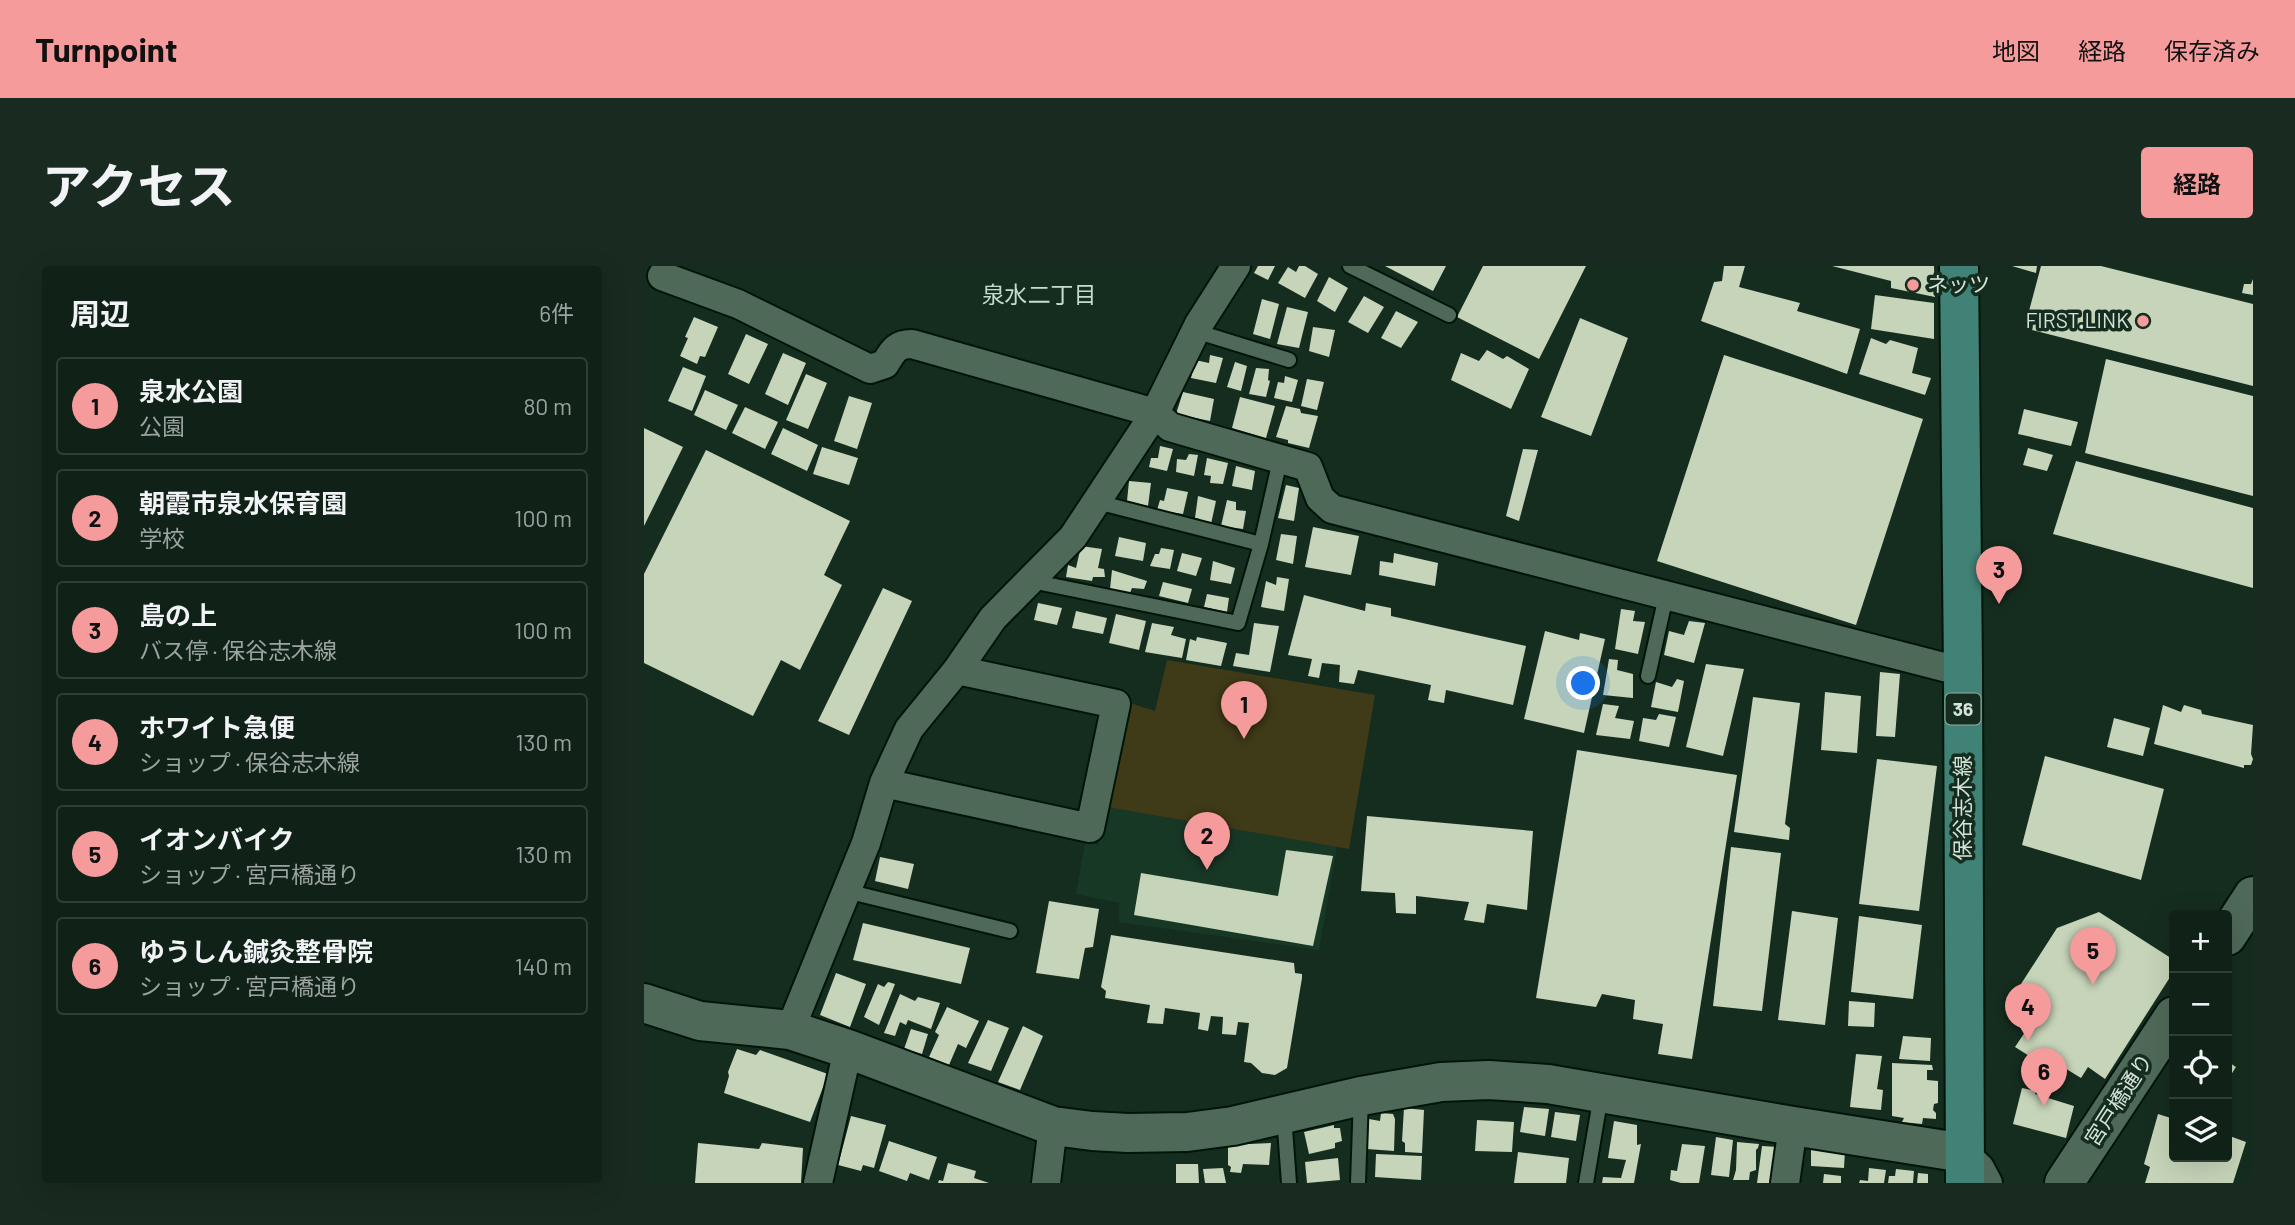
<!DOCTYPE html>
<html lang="ja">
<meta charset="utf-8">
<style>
:root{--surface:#102217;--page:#192a20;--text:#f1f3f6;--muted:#9ca4a1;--line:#303f36;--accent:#f59b9c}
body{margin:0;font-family:Barlow,"Noto Sans JP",sans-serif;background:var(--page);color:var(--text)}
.controls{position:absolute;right:21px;bottom:21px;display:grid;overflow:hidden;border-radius:7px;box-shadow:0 7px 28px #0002}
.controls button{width:63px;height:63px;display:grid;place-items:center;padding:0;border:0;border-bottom:2px solid var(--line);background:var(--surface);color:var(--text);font:35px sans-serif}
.you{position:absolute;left:940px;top:418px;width:24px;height:24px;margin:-18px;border:5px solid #fff;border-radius:50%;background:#1a73e8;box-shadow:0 0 0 10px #1a73e833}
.badge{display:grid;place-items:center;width:46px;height:46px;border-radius:50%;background:var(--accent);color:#111;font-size:23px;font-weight:700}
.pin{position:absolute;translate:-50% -58px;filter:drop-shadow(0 2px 4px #0008)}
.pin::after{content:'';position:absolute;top:37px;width:24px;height:21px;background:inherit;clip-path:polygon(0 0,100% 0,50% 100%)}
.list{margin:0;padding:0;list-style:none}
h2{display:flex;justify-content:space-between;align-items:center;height:91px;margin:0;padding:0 28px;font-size:30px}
h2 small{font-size:23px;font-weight:400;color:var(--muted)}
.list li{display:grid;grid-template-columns:46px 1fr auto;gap:21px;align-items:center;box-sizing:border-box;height:98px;margin:0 14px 14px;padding:0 14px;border:2px solid var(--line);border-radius:7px}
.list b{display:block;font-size:26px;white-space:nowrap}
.list p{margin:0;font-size:23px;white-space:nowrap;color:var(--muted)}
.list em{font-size:23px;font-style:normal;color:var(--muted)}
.icon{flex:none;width:38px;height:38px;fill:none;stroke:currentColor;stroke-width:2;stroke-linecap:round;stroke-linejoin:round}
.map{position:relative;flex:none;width:1609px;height:917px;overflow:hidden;border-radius:7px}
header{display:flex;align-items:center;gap:42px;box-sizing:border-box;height:98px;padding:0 35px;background:var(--accent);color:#111}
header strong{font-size:33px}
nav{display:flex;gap:38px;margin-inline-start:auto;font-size:24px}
.intro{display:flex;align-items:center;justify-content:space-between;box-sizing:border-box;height:168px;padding:0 42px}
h1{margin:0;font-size:49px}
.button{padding:18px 32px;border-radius:7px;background:var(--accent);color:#111;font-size:24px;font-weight:700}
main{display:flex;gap:42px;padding:0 42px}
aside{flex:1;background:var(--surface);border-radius:7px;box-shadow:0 7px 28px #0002}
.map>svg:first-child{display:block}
.built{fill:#183826}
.green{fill:#3f3a18}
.building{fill:#c6d4b9}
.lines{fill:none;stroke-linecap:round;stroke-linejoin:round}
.lane-casing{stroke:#001509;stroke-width:18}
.street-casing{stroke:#001509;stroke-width:32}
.secondary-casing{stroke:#001509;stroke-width:42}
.primary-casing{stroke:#001509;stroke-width:42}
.lane{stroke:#4f6959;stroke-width:14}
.street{stroke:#4f6959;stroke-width:28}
.secondary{stroke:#4f6959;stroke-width:38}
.primary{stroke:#418276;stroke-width:38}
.poi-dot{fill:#f59b9c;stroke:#152d1f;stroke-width:2.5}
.labels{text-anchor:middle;stroke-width:7;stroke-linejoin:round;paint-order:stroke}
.shield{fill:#152d1f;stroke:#9baca2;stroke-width:2}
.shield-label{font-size:19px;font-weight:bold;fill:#d5e3da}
.poi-label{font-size:21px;fill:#d5e3da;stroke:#152d1f;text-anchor:start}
.street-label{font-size:21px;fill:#d5e3da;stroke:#152d1f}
.neighbourhood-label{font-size:23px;fill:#c1decc;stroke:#152d1f}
</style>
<header>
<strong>Turnpoint</strong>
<nav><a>地図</a><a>経路</a><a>保存済み</a></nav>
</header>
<div class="intro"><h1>アクセス</h1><a class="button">経路</a></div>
<main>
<aside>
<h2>周辺<small>6件</small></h2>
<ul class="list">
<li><span class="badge">1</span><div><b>泉水公園</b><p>公園</p></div><em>80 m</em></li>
<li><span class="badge">2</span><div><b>朝霞市泉水保育園</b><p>学校</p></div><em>100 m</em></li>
<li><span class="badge">3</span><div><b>島の上</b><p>バス停 · 保谷志木線</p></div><em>100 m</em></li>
<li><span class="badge">4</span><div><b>ホワイト急便</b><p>ショップ · 保谷志木線</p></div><em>130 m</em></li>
<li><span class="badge">5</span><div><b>イオンバイク</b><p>ショップ · 宮戸橋通り</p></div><em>130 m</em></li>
<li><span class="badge">6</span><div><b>ゆうしん鍼灸整骨院</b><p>ショップ · 宮戸橋通り</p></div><em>140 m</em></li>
</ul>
</aside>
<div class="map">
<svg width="1609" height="917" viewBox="0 0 1609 917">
<rect width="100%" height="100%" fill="#152d1f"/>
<path class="built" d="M463,541L693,581L675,684L475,656V637L432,628L441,577L454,579Z"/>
<path class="green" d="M523,394L731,429L705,583L463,541L483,436L511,445Z"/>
<path class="building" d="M614,0H631L624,14L610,7Z
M655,0H661L674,8L661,32L634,17L644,1L652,6Z
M741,0H802L789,25Z
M839,0H942L895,93L813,51Z
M1080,0H1101L1095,21L1156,37L1153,45L1216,63L1203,108L1057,55L1070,16L1078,15Z
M1188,0H1290L1291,31L1247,22V15Z
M1368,0H1393L1392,7Z
M1397,0H1457L1609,38V120L1388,64L1391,46L1385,45Z
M685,11L704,22L691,46L673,35Z
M1609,13V29L1598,27L1600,18H1607Z
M1231,29L1290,37V73L1227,63Z
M720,30L740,41L724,67L704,56Z
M618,33L635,38L626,73L609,68Z
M643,41L664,46L655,82L633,78Z
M752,45L774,56L757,82L737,72Z
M50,51L74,61L61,91L56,90L53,98L36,90L44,72L41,71Z
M936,52L984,72L947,170L897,151Z
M669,61L691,64L685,91L665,85Z
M102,68L124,78L105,118L84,108Z
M1227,72L1242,78L1246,74L1274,82L1268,107L1287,112L1281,129L1215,108Z
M843,84L859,93L863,90L885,103L867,143L807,114L817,87L835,95Z
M139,87L162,97L144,139L121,128Z
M566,89L579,92L572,117L547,112L551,94L565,97Z
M1080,89L1279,153L1212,359L1013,295Z
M1462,93L1609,130V230L1441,187Z
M591,96L603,100L597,125L583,121Z
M39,101L62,110L48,145L24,135Z
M612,102L625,103L624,114L626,115L622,131L605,128Z
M162,108L183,117L164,163L142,154Z
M641,110L654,114L648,136L630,132L634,116L640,117Z
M663,113L680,116L673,144L657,140Z
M61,124L94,139L82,164L50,149Z
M539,126L570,133L566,155L532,148Z
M205,130L228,137L213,183L190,175Z
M596,131L631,140L622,172L588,162Z
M642,140L656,143L657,147L674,150L665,182L644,177V174L632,171Z
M101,141L134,156L121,183L88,167Z
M1380,143L1434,156L1427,180L1374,168Z
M0,162L39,181L0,260Z
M139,162L174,179L163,205L127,188Z
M516,180L529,183L523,205L505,201L507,192H514Z
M178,181L214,192L205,219L169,208Z
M1384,182L1409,189L1403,205L1379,199Z
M879,183L894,184L875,255L862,250Z
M62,184L206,255L180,309L198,319L156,404L137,394L109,450L0,397V308Z
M545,188L554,189L550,210L532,206L533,193L542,194Z
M563,192L584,197L579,218L566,217L567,210L560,209Z
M1432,195L1609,242V322L1409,268Z
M592,200L611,205L608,224L588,220Z
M485,215L507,217L504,240L483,235Z
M642,219L655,222L650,255L634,252Z
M523,222L544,226L539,248L513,244L516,234L520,235Z
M554,230L572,235L567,258L556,257V253L551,252Z
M583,234L592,236V244L602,245L599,263L577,260Z
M669,261L715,270L707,309L661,301Z
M637,268L653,270L649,298L632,294Z
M475,271L502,277L499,295L471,290Z
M437,280L458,283L454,302L460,303L461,311H449L448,315L422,311L424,299L432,302Z
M517,282L530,284L526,303L506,300L511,288H515Z
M538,287L558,292L552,310L533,305Z
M750,287L794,297L791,320L735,309L736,295L749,297Z
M569,295L591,302L587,318L566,314Z
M468,304L503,315L500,323L488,322L486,327L466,323Z
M633,311L645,313L640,345L617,341L622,315L632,319Z
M519,316L548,323L544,337L515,330Z
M239,322L268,335L205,469L174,455Z
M563,328L585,332L583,346L560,341Z
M660,329L721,345L722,337L747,342V350L882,380L869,439L802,424L800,437L784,434L787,419L714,404L710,418L695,416L696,399L678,397L675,412L664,410L668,393L644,389Z
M394,337L418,342L413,359L390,354Z
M977,343L991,345L989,355L1001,356L994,388L971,383Z
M432,345L463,352L459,368L428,362Z
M472,348L502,355L495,384L465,377Z
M1045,355L1061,357L1050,397L1020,389L1025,365L1040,369Z
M508,357L530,361L527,369L542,373L538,392L501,386Z
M610,357L635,360L626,406L589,400L592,387L605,389Z
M901,365L935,374L936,367L961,373L940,467L880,453Z
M553,371L583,377L577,400L542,394L546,373L552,375Z
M965,393L974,394L973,404L989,408V432L959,429Z
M1062,398L1100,403L1079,490L1042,481Z
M1236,406L1256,408L1251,471L1232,470Z
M1033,413L1040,415L1034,446L1007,441L1012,416L1028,421Z
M1181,426L1217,430L1213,487L1177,484Z
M1109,431L1156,437L1141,558L1146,562L1145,574L1090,566Z
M959,438L975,440L971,452L990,455L986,473L952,469Z
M1519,439L1537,446L1540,439L1557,444L1558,448L1609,459L1607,488L1609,493L1607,499H1600V502L1510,478Z
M1015,448L1032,451L1025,481L995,475L999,452L1012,454Z
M1470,452L1506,462L1499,490L1463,481Z
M933,484L1093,509L1048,793L1014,788L1019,758L989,753L991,734L958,728L952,741L892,732Z
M1401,490L1520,523L1497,614L1378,579Z
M1233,493L1293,500L1275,645L1215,638Z
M723,550L889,565L883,644L843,638L840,657L820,654L825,636L772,630V648L752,647L751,627L717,625Z
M1087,581L1137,587L1118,745L1069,740Z
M642,584L689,590L669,680L490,649L497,607L634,630Z
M236,591L270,598L264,623L231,615Z
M405,635L455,643L449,681L441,682L435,713L392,707Z
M1148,645L1194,652L1181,759L1134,754Z
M1455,646L1530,694V705L1461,813L1444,801L1437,812L1419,801L1417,805L1413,802L1411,806L1371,781L1383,763L1369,754L1379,739L1368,732L1413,662Z
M1215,650L1278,659L1269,733L1207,726Z
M219,657L326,682L317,718L209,694Z
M467,669L650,697L651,707L658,708V712L643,802L631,809L618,807L607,797L600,796L605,757L594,756L592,769L578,768L579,751L567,750L564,765L554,763L556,747L521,742L519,758L503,757L506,739L461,732L462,725L457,721Z
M192,707L222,718L206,761L176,749Z
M244,716L251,718L235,759L220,751L234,718L240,721Z
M256,728L271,735L274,731L296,737L287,763L264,754L262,759L256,756L251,770L240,767Z
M1205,735L1231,737L1230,761L1204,760Z
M303,741L335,755L322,782L314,778L305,799L285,791L295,769L291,766Z
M344,754L365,762L347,805L324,797Z
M379,760L399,770L376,824L354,816Z
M267,763L284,768L278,788L260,783Z
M1259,770L1287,772L1286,795L1255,793Z
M93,783L112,789L116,784L184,808L166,856L80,827L85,810L84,806Z
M1212,788L1238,790L1233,823L1239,824L1237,844L1206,841Z
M1583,795L1592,801L1583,815Z
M1248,797L1288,799L1289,804H1283V814L1294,815V837L1290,838L1289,844L1292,847V853L1279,852L1278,858L1258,856L1260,852L1248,850Z
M1378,822L1392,825L1391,828L1430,840L1422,872L1369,858Z
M880,841L905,843L901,870L876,866Z
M760,842L780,844L778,887L761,886V877L758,875Z
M911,846L936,849L932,875L907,871Z
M737,847L749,848L751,853L750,885L723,883L725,853L736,855Z
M1514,848L1530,853V891H1583V869L1602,876L1589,917H1501L1506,901L1500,898Z
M207,850L242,859L230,902L219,899L217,905L194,899Z
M833,854L870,856L868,886L831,885Z
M970,855L993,859V879L997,878L990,917H958L959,911L977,912L982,894L964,892Z
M690,859V862H696L698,875L691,877V882L665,888L660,866Z
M1072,871L1089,874L1085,911L1067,909Z
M245,875L293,891L285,914L266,907L263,915L235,905Z
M1093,876L1115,878L1114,882L1112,884V904L1106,906L1105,914H1089L1092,904Z
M54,877L115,883L118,877L159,882L157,917H51Z
M627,877L625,899L599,898L597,907L586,906L587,901L584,899V879Z
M1038,878L1061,880L1055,917H1037L1026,914L1027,904L1033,905Z
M1118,880L1134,881L1130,917H1113Z
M1167,883L1201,885L1200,902L1167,900Z
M874,886L925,892L922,917H870Z
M732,888L778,890L777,914L731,911Z
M694,892L696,914L663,917L661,896Z
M304,897L332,905L330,912L345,917H294L295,914L299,915Z
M532,898H554L555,917H532Z
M579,902L582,917H561L559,903Z
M1225,902L1242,904L1240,917H1215L1216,914L1224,915Z
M1252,903L1270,905L1269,917H1244L1245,910H1251Z
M1274,907L1284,908V917H1273Z
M1180,908L1197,910V917H1179Z"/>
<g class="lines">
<g class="lane-casing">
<path id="lane" d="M706,0L805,49
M551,65L645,94
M453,236L617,278
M387,315L594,357L617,278L636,194
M1004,410L1022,330
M202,625L366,665
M640,849L645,917
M714,917L717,831
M942,917L957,829"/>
</g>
<g class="street-casing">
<path id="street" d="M18,10L94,38L226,103L241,98C249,85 252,78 268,78L511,147L526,161L664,201L676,232L688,243L1319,406
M240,517L446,562L472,438L313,404
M146,764L222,577L240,517L265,463L313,404L349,352L429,271L511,147L555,58L592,0
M1320,887L1336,902L1344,917
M174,917L204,783
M402,917L409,860
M1141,917L1149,860"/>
</g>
<g class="secondary-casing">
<path id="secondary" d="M1583,670L1609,630
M0,737L56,755L146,764L204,783L409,860L448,865L484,867L543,866L589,860L717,830L797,816L845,814L904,818L1149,860L1320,887
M1420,917L1530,750"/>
</g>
<g class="primary-casing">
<path id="primary" d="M1315,0L1319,406L1321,917"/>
</g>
<use href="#lane" class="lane"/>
<use href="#street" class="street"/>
<use href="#secondary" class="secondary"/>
<use href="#primary" class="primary"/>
</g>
<g class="poi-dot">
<circle cx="1269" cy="19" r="7"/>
<circle cx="1499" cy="55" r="7"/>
</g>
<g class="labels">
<rect class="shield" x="1301.5" y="427.5" width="35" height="31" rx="5"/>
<g class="shield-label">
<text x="1319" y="450">36</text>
</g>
<g class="poi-label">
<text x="1283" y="26">ネッツ</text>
<text x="1485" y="62" text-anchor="end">FIRST.LINK</text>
</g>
<g class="street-label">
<text transform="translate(1319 542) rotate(-90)" y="7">保谷志木線</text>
<text transform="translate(1475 834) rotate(-57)" y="7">宮戸橋通り</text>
</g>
<g class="neighbourhood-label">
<text x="395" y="37">泉水二丁目</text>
</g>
</g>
</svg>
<div class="controls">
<button>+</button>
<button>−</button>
<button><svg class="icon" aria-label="locate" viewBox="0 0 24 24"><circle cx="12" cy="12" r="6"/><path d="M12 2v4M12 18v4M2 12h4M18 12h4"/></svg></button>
<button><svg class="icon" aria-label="layers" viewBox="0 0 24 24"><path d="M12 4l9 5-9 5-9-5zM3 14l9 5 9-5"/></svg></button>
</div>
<div class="you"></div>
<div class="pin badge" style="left:600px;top:473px">1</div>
<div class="pin badge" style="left:563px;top:604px">2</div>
<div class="pin badge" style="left:1355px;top:338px">3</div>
<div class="pin badge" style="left:1384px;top:775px">4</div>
<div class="pin badge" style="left:1449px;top:719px">5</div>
<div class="pin badge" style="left:1400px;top:840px">6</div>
</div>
</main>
